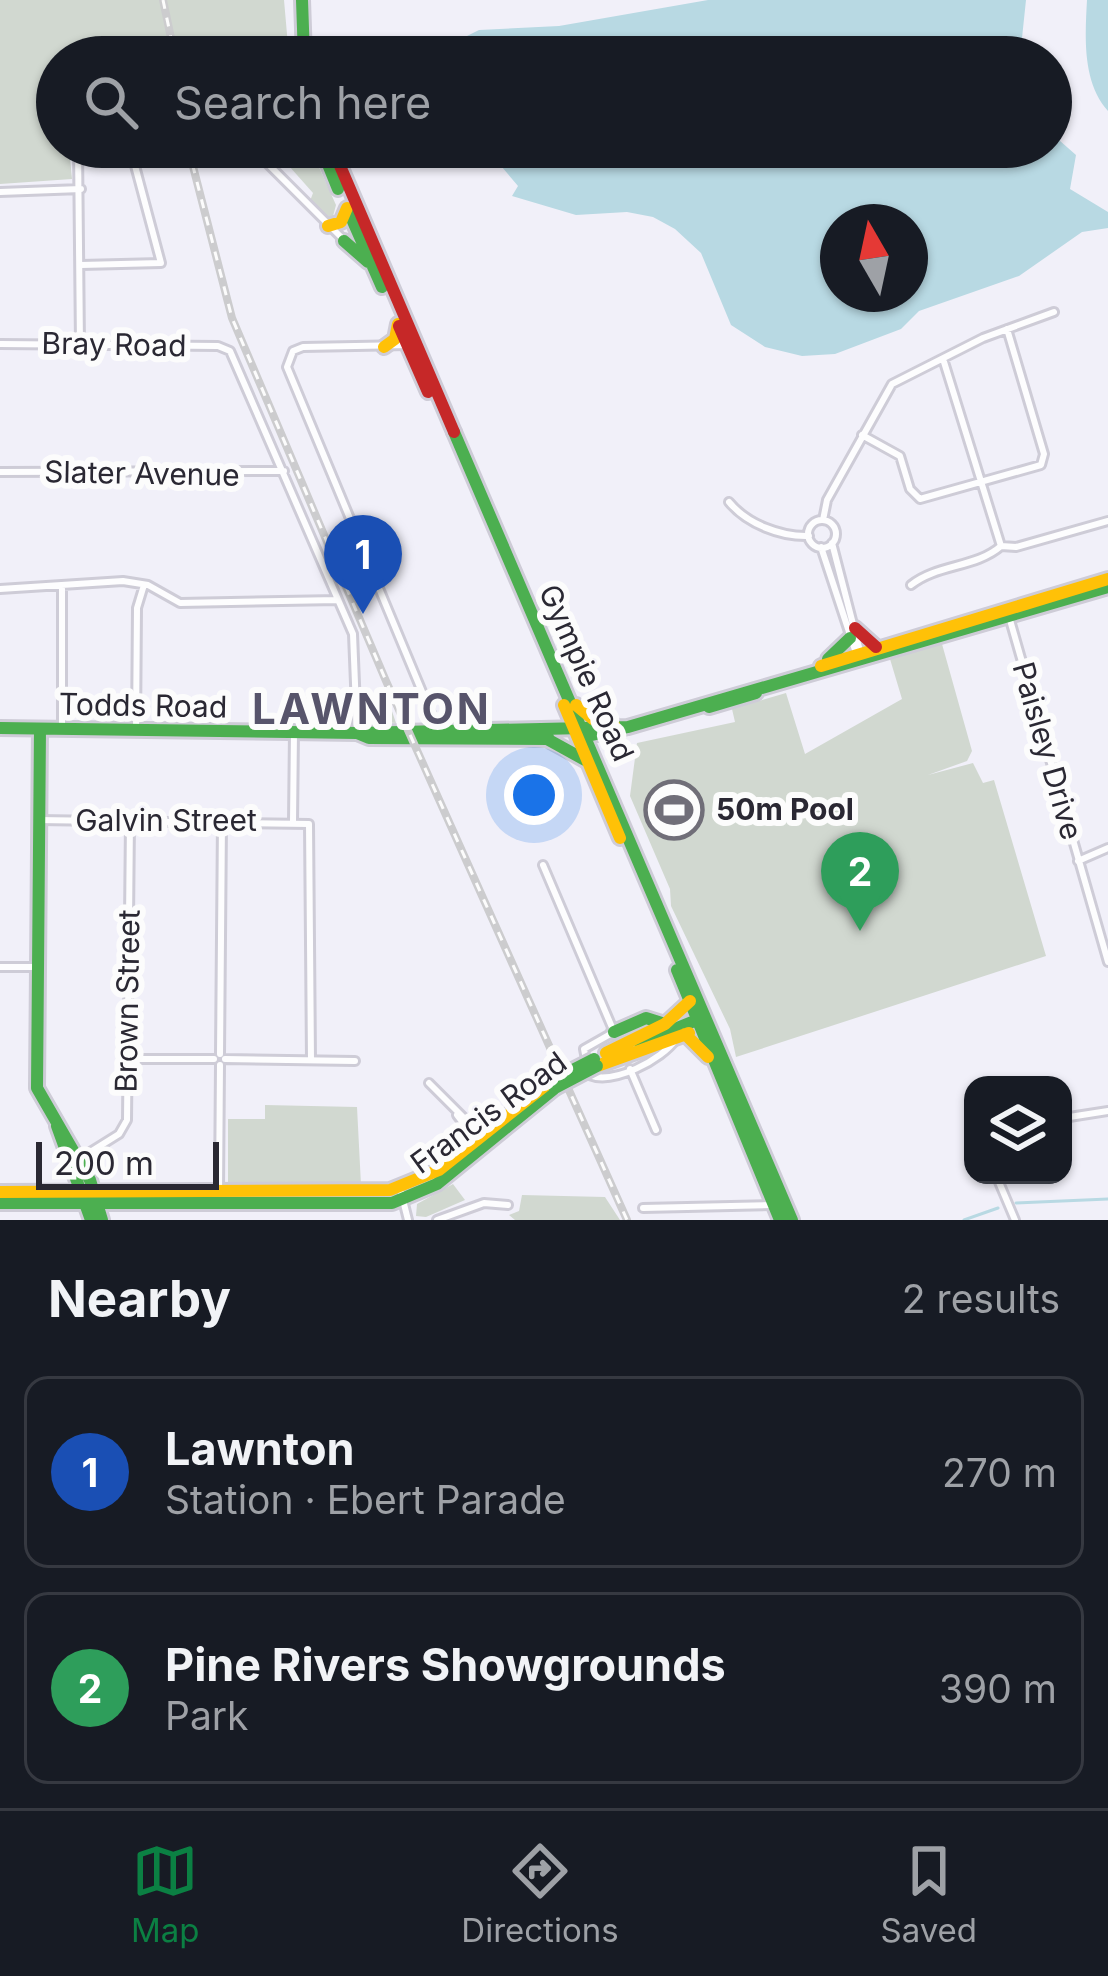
<!DOCTYPE html>
<meta charset="utf-8">
<style>
:root{--surface:#171b24;--page:#20242c;--text:#f1f3f6;--muted:#9ea1a6;--line:#363941;--accent:#0b8043}
body{margin:0;font-family:Inter,sans-serif;background:var(--page);color:var(--text)}
.controls{position:absolute;right:36px;bottom:36px;display:grid;overflow:hidden;border-radius:24px;box-shadow:0 3px 9px #0004}
.controls button{width:108px;height:108px;display:grid;place-items:center;padding:0;border:0;border-bottom:3px solid var(--line);background:var(--surface);color:var(--text);font:60px sans-serif}
.compass{position:absolute;left:820px;top:204px;width:108px;height:108px;border-radius:50%;background:var(--surface);box-shadow:0 3px 9px #0004;rotate:351deg}
.scale{position:absolute;left:36px;bottom:30px;width:183px;box-sizing:border-box;padding-left:12px;border:6px solid #2a2833;border-top:0;font-size:33px;line-height:42px;white-space:nowrap;color:#2a2833;-webkit-text-stroke:9px #fcfcfc;paint-order:stroke}
.you{position:absolute;left:534px;top:795px;width:42px;height:42px;margin:-30px;border:9px solid #fff;border-radius:50%;background:#1a73e8;box-shadow:0 0 0 18px #1a73e833}
.badge{display:grid;place-items:center;width:78px;height:78px;border-radius:50%;background:var(--accent);color:#fff;font-size:39px;font-weight:700}
.pin{position:absolute;translate:-50% -99px;filter:drop-shadow(0 3px 6px #0008)}
.pin::after{content:'';position:absolute;top:63px;width:42px;height:36px;background:inherit;clip-path:polygon(0 0,100% 0,50% 100%)}
.list{margin:0;padding:0;list-style:none}
h2{display:flex;justify-content:space-between;align-items:center;height:156px;margin:0;padding:0 48px;font-size:51px}
h2 small{font-size:39px;font-weight:400;color:var(--muted)}
.list li{display:grid;grid-template-columns:78px 1fr auto;gap:36px;align-items:center;box-sizing:border-box;height:192px;margin:0 24px 24px;padding:0 24px;border:3px solid var(--line);border-radius:24px}
.list b{display:block;font-size:45px;white-space:nowrap}
.list p{margin:0;font-size:39px;white-space:nowrap;color:var(--muted)}
.list em{font-size:39px;font-style:normal;color:var(--muted)}
.icon{flex:none;width:66px;height:66px;fill:none;stroke:currentColor;stroke-width:2;stroke-linecap:round;stroke-linejoin:round}
.map{position:relative;flex:none;width:1108px;height:1220px;overflow:hidden}
.search{position:absolute;background:var(--surface);box-shadow:0 3px 9px #0004;left:36px;right:36px;top:36px;height:132px;display:flex;align-items:center;gap:30px;box-sizing:border-box;padding:0 42px;border-radius:66px;color:var(--muted);font-size:45px}
.sheet{height:588px;background:var(--surface)}
nav{display:flex;justify-content:space-around;align-items:center;box-sizing:border-box;height:168px;border-top:3px solid var(--line);background:var(--surface);font-size:33px;color:var(--muted)}
nav a{display:grid;justify-items:center;gap:6px}
nav .on{color:var(--accent)}
.map>svg:first-child{display:block}
.green{fill:#d1d8d0}
.water{fill:#b8d9e3;fill-rule:evenodd}
.lines{fill:none;stroke-linecap:round;stroke-linejoin:round}
.stream{stroke:#b8d9e3;stroke-width:3}
.street-casing{stroke:#ceccd7;stroke-width:12}
.fast-casing{stroke:#ceccd7;stroke-width:18}
.slow-casing{stroke:#ceccd7;stroke-width:18}
.jam-casing{stroke:#ceccd7;stroke-width:18}
.street{stroke:#fdfdfe;stroke-width:6}
.fast{stroke:#4caf50;stroke-width:12}
.slow{stroke:#ffc107;stroke-width:12}
.jam{stroke:#c62828;stroke-width:12}
.rail-casing{stroke:#ccccce;stroke-width:8}
.rail{stroke:#fcfcfc;stroke-width:3;stroke-dasharray:9;stroke-linecap:butt}
.fast-bridge-casing{stroke:#ceccd7;stroke-width:18;stroke-linecap:butt}
.fast-bridge{stroke:#4caf50;stroke-width:12}
.labels{text-anchor:middle;stroke-width:12;stroke-linejoin:round;paint-order:stroke}
.street-label{font-size:30px;fill:#2a2833;stroke:#fcfcfc}
.poi-label{font-size:30px;font-weight:bold;fill:#2a2833;stroke:#fcfcfc;text-anchor:start}
.district-label{font-size:42px;font-weight:bold;letter-spacing:3px;fill:#57546b;stroke:#fcfcfc}
</style>
<div class="map">
<svg width="1108" height="1220" viewBox="0 0 1108 1220">
<rect width="100%" height="100%" fill="#f1f0f9"/>
<path class="green" d="M0,0H284L289,57H217L200,46L155,44L131,57H57V147H69L72,179L0,184Z
M260,147H310L336,205L332,220L310,201L313,193L281,157L274,163Z
M942,644L972,751L967,761L928,775L973,763L983,783L994,780L1046,956L736,1057L730,1029L671,906L670,889L630,796L637,743L735,722L732,709L786,693L805,754L902,699L890,659Z
M380,688H384L396,723L369,721Z
M265,1105L357,1107L361,1185L228,1187V1119H265Z
M453,1184L465,1200L426,1217L416,1216L417,1204Z
M522,1195L605,1197L620,1220H515L509,1215L519,1211Z"/>
<path class="water" d="M708,0H1026L1020,57H452L463,38L479,30L559,26Z
M1087,0H1108V111C1082,82 1085,37 1087,0Z
M1051,133L1076,155L1070,189L1108,212V228L1082,232L1019,276L919,311L901,329L835,354L802,356L765,347L731,325L701,253L675,229L653,217L627,212L576,215L512,196L518,186L485,147H1051ZM838,222H910V294H838Z
M652,799L697,801V820L652,821Z"/>
<g class="lines">
<path class="stream" d="M1016,1203L1108,1199
M964,1220L998,1208"/>
<g class="street-casing">
<path id="street" d="M181,52L205,57
M156,57L165,55
M78,147L80,345
M251,147L345,241
M79,156L130,150
M0,192L81,189
M81,265L161,263L130,147
M0,344L218,346L230,351L353,634L357,733
M408,345L303,347L293,351L287,367L440,735
M944,362L1001,546L1016,547L1108,521
M862,435L900,456L910,489L920,499L1041,465L1044,454L1007,329
M0,472L284,471
M729,502C747,524 781,537 809,536
M823,520L827,500L892,384L983,338L1054,312
M808 534a14 14 0 1 1 28 0a14 14 0 1 1-28 0Z
M832,543L861,655
M821,547L857,656
M911,585C937,564 976,568 1001,546
M0,589L123,581L148,585L180,603L338,600
M62,589V729
M1008,613L1108,962
M136,730L137,608L144,585
M38,820L309,824L311,1060
M293,822L294,732
M1078,861L1108,848
M543,865L614,1032L584,1049L589,1075C613,1085 662,1060 676,1039
M0,967H37
M220,1054L222,821
M128,1059H214
M225,1059L355,1061
M630,1069L656,1130
M429,1083L481,1135
M457,1115L476,1140
M1063,1118L1108,1111
M79,1159L119,1134L127,1120L130,821
M996,1175L1015,1220
M400,1188L408,1220
M219,1190L220,1065
M643,1208L771,1205
M437,1220L484,1203L508,1205"/>
</g>
<g class="fast-casing">
<path id="fast" d="M302,0L304,57
M321,147L338,189
M348,210L382,287
M344,241L368,262
M454,432L792,1220
M828,659L850,638
M709,707L756,693
M0,728L357,733L628,727L1108,587
M40,729L37,1088L90,1180L102,1220
M357,733L369,738L549,739
M583,737L628,727
M547,739L585,760
M677,970L780,1220
M614,1032L646,1018L665,1024
M640,1043L697,1020
M57,1126L91,1220
M0,1203H392L437,1184L555,1088"/>
</g>
<g class="slow-casing">
<path id="slow" d="M328,226L341,222L347,208
M384,347L395,339L398,324
M821,666L1108,579
M564,705L620,838
M576,705L593,719L614,725
M685,1034L708,1057
M606,1053L665,1024L690,1001
M597,1066L689,1033
M0,1192L390,1190L439,1170L551,1081"/>
</g>
<g class="jam-casing">
<path id="jam" d="M332,147L454,432
M399,326L428,392
M855,628L876,647"/>
</g>
<use href="#street" class="street"/>
<use href="#fast" class="fast"/>
<use href="#slow" class="slow"/>
<use href="#jam" class="jam"/>
<g class="rail-casing">
<path id="rail" d="M163,0L175,57
M188,147L232,318L386,681L627,1220"/>
</g>
<use href="#rail" class="rail"/>
<g class="fast-bridge-casing">
<path id="fast-bridge" d="M551,1081L594,1059
M555,1088L597,1066"/>
</g>
<use href="#fast-bridge" class="fast-bridge"/>
</g>
<defs>
<g id="stadium-ring" transform="scale(3)"><circle r="9.5" fill="#fcfcfc" stroke="#706e78" stroke-width="1.5"/><path d="M0-5a6.5 5 0 1 0 0 10a6.5 5 0 1 0 0-10ZM-3.5-1.8h7v3.6h-7Z" fill="#706e78"/></g>
</defs>
<g fill-rule="evenodd">
<use href="#stadium-ring" x="674" y="810"/>
</g>
<g class="labels">
<g class="street-label">
<text transform="translate(114 345) rotate(1)" y="10">Bray Road</text>
<text transform="translate(142 474) rotate(1)" y="10">Slater Avenue</text>
<text transform="translate(586 673) rotate(66)" y="10">Gympie Road</text>
<text transform="translate(143 706) rotate(1)" y="10">Todds Road</text>
<text transform="translate(1047 751) rotate(74)" y="10">Paisley Drive</text>
<text x="166" y="831">Galvin Street</text>
<text transform="translate(128 1001) rotate(-89)" y="10">Brown Street</text>
<text transform="translate(489 1113) rotate(-36)" y="10">Francis Road</text>
</g>
<g class="poi-label">
<text x="716" y="820">50m Pool</text>
</g>
<g class="district-label">
<text x="372" y="724">LAWNTON</text>
</g>
</g>
</svg>
<div class="controls">
<button><svg class="icon" aria-label="layers" viewBox="0 0 24 24"><path d="M12 4l9 5-9 5-9-5zM3 14l9 5 9-5"/></svg></button>
</div>
<svg class="compass" viewBox="-18 -18 36 36"><path d="M0-13l5 13h-10z" fill="#e53935"/><path d="M0 13l5-13h-10z" fill="#9ea1a6"/></svg>
<div class="scale">200 m</div>
<div class="you"></div>
<div class="pin badge" style="left:363px;top:614px;background:#1a4fb4">1</div>
<div class="pin badge" style="left:860px;top:931px;background:#2e9e5b">2</div>
<div class="search"><svg class="icon" aria-label="search" viewBox="0 0 24 24"><circle cx="10" cy="10" r="6"/><path d="M15 15l6 6"/></svg>Search here</div>
</div>
<section class="sheet">
<h2>Nearby<small>2 results</small></h2>
<ul class="list">
<li><span class="badge" style="background:#1a4fb4">1</span><div><b>Lawnton</b><p>Station · Ebert Parade</p></div><em>270 m</em></li>
<li><span class="badge" style="background:#2e9e5b">2</span><div><b>Pine Rivers Showgrounds</b><p>Park</p></div><em>390 m</em></li>
</ul>
</section>
<nav>
<a class="on"><svg class="icon" aria-label="map" viewBox="0 0 24 24"><path d="M3 6l6-2 6 2 6-2v14l-6 2-6-2-6 2zM9 4v14M15 6v14"/></svg>Map</a>
<a><svg class="icon" aria-label="directions" viewBox="0 0 24 24"><path d="M12 3l9 9-9 9-9-9zM9 14v-3h6M13 9l2 2-2 2"/></svg>Directions</a>
<a><svg class="icon" aria-label="saved" viewBox="0 0 24 24"><path d="M7 4h10v16l-5-4-5 4z"/></svg>Saved</a>
</nav>
